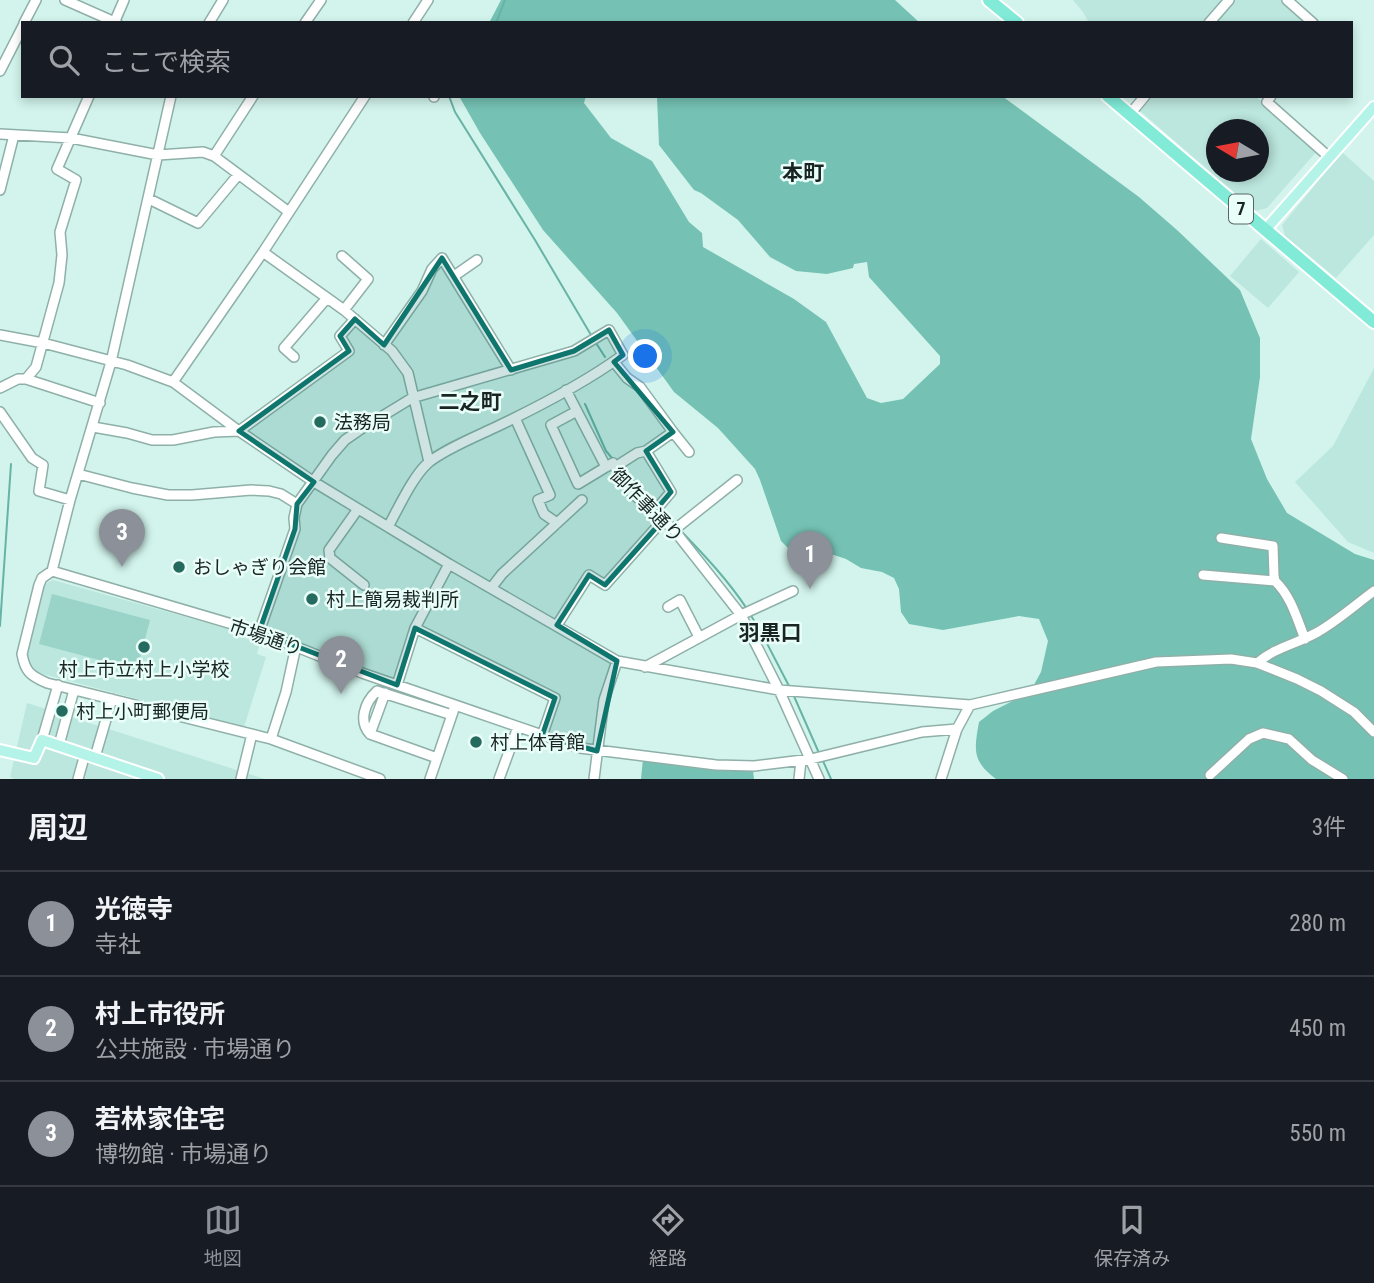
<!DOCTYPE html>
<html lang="ja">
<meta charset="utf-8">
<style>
:root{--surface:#171b24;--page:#20242c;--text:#f1f3f6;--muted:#9ea1a6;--line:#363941;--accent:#8c9099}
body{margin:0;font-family:"Roboto Condensed","Noto Sans JP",sans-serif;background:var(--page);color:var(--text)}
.compass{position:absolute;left:1206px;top:119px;width:63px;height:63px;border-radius:50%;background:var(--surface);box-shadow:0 4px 10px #0003;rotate:280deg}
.you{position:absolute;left:646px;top:357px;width:24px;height:24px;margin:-18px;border:5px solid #fff;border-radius:50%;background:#1a73e8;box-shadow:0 0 0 10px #1a73e833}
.badge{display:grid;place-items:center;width:46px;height:46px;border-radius:50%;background:var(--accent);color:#fff;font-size:23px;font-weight:700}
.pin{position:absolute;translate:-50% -58px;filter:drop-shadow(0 2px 4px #0008)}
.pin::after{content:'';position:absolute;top:37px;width:24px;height:21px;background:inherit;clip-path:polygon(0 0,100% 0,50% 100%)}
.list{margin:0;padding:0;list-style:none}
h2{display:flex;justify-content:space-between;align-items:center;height:91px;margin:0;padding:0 28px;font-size:30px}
h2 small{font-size:23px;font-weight:400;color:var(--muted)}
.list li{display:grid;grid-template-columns:46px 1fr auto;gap:21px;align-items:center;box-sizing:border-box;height:105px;padding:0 28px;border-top:2px solid var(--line)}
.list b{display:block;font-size:26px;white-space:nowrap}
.list p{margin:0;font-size:23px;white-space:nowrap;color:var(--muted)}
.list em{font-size:23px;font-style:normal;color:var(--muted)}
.icon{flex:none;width:38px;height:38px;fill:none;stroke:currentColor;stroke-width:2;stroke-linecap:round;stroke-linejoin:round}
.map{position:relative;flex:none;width:1374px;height:779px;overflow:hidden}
.search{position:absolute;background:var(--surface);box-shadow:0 4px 10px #0003;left:21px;right:21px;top:21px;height:77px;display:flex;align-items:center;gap:18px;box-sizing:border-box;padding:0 24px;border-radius:0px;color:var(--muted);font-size:26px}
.sheet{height:406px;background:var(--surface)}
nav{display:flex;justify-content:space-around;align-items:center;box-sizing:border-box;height:98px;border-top:2px solid var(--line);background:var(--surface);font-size:19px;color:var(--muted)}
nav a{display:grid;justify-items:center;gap:4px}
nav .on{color:var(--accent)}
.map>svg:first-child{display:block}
.built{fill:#bce7de;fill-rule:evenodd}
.green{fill:#9ad4c8}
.forest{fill:#75c2b4}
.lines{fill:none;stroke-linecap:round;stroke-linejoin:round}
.stream{stroke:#67b3a5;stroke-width:2}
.minor-casing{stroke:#8fb0a8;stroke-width:12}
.major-casing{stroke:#fff;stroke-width:14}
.highway-casing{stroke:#fff;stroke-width:16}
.minor{stroke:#fff;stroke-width:9}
.major{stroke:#b3f3e8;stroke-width:10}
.highway{stroke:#81ebd8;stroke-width:12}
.marked{fill:#0f766e;fill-opacity:0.2;stroke:#0f766e;stroke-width:5;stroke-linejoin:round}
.poi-dot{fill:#246a5f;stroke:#e9fef9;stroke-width:2.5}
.labels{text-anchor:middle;stroke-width:5;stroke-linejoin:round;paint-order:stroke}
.shield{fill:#e9fef9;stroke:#576663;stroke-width:2}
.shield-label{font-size:18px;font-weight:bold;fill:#192523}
.poi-label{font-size:19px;fill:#192523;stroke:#e9fef9;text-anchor:start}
.street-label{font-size:19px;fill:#192523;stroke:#e9fef9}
.neighbourhood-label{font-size:21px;font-weight:bold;fill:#192523;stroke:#e9fef9}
</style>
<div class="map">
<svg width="1374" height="779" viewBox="0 0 1374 779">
<rect width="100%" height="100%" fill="#d2f4ec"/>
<path class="built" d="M1073,0H1226L1207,23H1089L1083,12Z
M1234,0H1281L1307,23H1214Z
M1151,96H1258L1257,98L1317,151L1267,208L1255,211L1139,110ZM1216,130H1258V172H1216Z
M1342,152L1374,181V235L1336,278L1285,236L1282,225Z
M1261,239L1299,272L1268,308L1230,276Z
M1374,368V553L1348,542L1295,482L1333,446Z
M53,580L261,638L257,654L266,657L244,727L35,672L28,663L27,657L43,585Z
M27,703L265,779H14L10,777Z"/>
<path class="green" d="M52,594L150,620L137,670L39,644Z"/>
<path class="forest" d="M501,0H895L920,23H489Z
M459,96H586L584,103L611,138L652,161L689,222L702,233L703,247L794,299L826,322L867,398L881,403L903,399L940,364V356L869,277L867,262L854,264L853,268L827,274L796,271L770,257L738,220L701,193L694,190L659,145L657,96H1002L1139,197L1177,230L1240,290L1260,338V377L1251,439L1267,479L1287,513L1355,554L1374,560V779H996C972,761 974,750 979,722L993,711L1030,692L1041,672L1048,641L1039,619L1019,616L943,630L909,624L901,612L899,589L894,578L882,572L861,568L846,559L834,555L789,549L781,541L760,480L755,469L718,428L674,392L617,313L543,230L480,133Z
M643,759L752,762L754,779H641Z"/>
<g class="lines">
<path class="stream" d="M496,23L505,0
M449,96L455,112L535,240L591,335
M596,343L605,357
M585,404L606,451L612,458
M621,467L655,504
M662,510L675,524
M681,531C705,556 728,580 747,609
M750,614L761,632L789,686
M0,626L11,464
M793,694L819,753
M823,761L831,779"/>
<g class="minor-casing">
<path id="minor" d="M65,0L117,23
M1287,0L1313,23
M24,23L36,0
M114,23L124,0
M209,23L223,0
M305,23L321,0
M413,23L428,0
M1209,23L1229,0
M0,71L23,26
M171,96L111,362L70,500L52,571L42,578L39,585L22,654C25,672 31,676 47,683L271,739L380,779
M1271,96L1267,102L1329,157
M434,97V96
M1130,114L1145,96
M0,134L71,138L158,155L203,152L214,156L289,212
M214,156L253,96
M0,190L14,135
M149,199L198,223L238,175
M263,252L344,310L392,351L408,373L429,462
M342,256L368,279L344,310
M454,276L477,260
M0,335L43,343L127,365L173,382L239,431L314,482L449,564L617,661L779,690L970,705
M384,345L422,291L432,269L442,258L511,370
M294,357L284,348L327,298
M614,362L627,378L640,387L673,432L646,451L671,492L654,512
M26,379L36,367L59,283L62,255L60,232L76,180L57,169L89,96
M173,382L263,252L365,96
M0,388L18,379H26L100,403
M566,390L606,467L613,463L631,492L674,530L741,615L779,690L819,779
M577,411L551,425L578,484L606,467
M0,412L32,458L43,465L39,491L70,500
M515,418L550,495L538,500L544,514L557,523
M93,427L127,433L152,440H173L214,432L239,431L349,351L340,336L355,319
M673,432L689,452
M615,467L637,453L646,451
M78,474L132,488L168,495H192L251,490L269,491L281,494L297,504
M358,509L329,550L330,558L364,585
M674,530L737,480
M1221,538L1273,546L1274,576L1275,581
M52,571L259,632L362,673L580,748L716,765L754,766L811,759L922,732L957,729
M1203,575L1275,581C1291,596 1297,619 1305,639
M492,587L502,574L582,500
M668,607L680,600L699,637
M557,625L589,575L605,585L663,520
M415,628L555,698L542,736
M259,632L295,529L294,518L297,504L332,455L345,440L358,431L412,398L574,351L609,330L623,355C586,382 538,407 496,427C477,436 443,450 428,463C413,476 398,509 388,527
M1257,663C1274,648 1296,644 1316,633C1336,622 1355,605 1374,591
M645,667L741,615L793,591
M397,685L415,628L449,564
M370,734L385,693
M271,739L286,692L296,646
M42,740L58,685
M59,745L74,690
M95,757L112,699
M437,758L370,734C358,721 365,702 377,691L452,715
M1210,775L1249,739L1263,733L1289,739L1312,760L1343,779
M78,779L85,754
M241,779L252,734
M430,779L454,709
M499,779L518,727
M594,779L604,700L617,661
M799,779L801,761
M941,779L957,729L970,705L1156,662L1231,659L1257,663L1297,679L1321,691L1354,712L1374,732"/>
</g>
<g class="major-casing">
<path id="major" d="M1266,229L1374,107
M0,750L34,758L42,740L158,779"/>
</g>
<g class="highway-casing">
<path id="highway" d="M989,0L1017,23
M1108,96L1374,322"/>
</g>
<use href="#minor" class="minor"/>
<use href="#major" class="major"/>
<use href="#highway" class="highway"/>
</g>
<path class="marked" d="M442,258L511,370L574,351L609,330L623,355L614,362L673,432L646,451L671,492L654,512L663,520L605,585L589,575L557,625L617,661L597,751L542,736L555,698L415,628L397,685L259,632L295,529L297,504L314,482L239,431L349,351L340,336L355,319L384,345Z"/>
<g class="poi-dot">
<circle cx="320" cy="422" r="7"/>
<circle cx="179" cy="567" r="7"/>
<circle cx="312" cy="599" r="7"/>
<circle cx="144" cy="647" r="7"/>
<circle cx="62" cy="711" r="7"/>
<circle cx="476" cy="742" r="7"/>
</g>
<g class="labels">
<rect class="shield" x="1229" y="194.5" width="24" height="29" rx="5"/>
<g class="shield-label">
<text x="1241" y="215">7</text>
</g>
<g class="poi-label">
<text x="334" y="429">法務局</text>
<text x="193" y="574">おしゃぎり会館</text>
<text x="326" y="606">村上簡易裁判所</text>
<text x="144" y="676" text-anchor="middle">村上市立村上小学校</text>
<text x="76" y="718">村上小町郵便局</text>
<text x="490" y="749">村上体育館</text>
</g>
<g class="street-label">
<text transform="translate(647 505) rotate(46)" y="7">御作事通り</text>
<text transform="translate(266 637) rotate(19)" y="7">市場通り</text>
</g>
<g class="neighbourhood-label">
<text x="803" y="180">本町</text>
<text x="470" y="409">二之町</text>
<text x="770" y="640">羽黒口</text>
</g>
</g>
</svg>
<svg class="compass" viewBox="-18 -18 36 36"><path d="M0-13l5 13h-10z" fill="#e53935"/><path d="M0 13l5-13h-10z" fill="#9ea1a6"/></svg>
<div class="you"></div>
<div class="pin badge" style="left:810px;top:589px">1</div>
<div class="pin badge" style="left:341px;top:694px">2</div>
<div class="pin badge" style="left:122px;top:567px">3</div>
<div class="search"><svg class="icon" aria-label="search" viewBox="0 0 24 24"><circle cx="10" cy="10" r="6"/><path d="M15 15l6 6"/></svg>ここで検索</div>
</div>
<section class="sheet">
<h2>周辺<small>3件</small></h2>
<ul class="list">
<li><span class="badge">1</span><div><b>光徳寺</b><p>寺社</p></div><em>280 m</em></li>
<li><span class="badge">2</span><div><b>村上市役所</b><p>公共施設 · 市場通り</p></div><em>450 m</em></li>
<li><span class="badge">3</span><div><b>若林家住宅</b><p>博物館 · 市場通り</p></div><em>550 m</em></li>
</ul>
</section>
<nav>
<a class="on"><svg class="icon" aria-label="map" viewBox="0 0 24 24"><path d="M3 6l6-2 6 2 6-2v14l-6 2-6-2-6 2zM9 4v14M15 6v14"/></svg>地図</a>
<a><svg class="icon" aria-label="directions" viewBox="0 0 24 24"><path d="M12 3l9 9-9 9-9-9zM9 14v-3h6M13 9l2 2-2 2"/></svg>経路</a>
<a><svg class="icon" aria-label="saved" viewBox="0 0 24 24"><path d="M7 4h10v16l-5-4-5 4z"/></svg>保存済み</a>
</nav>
